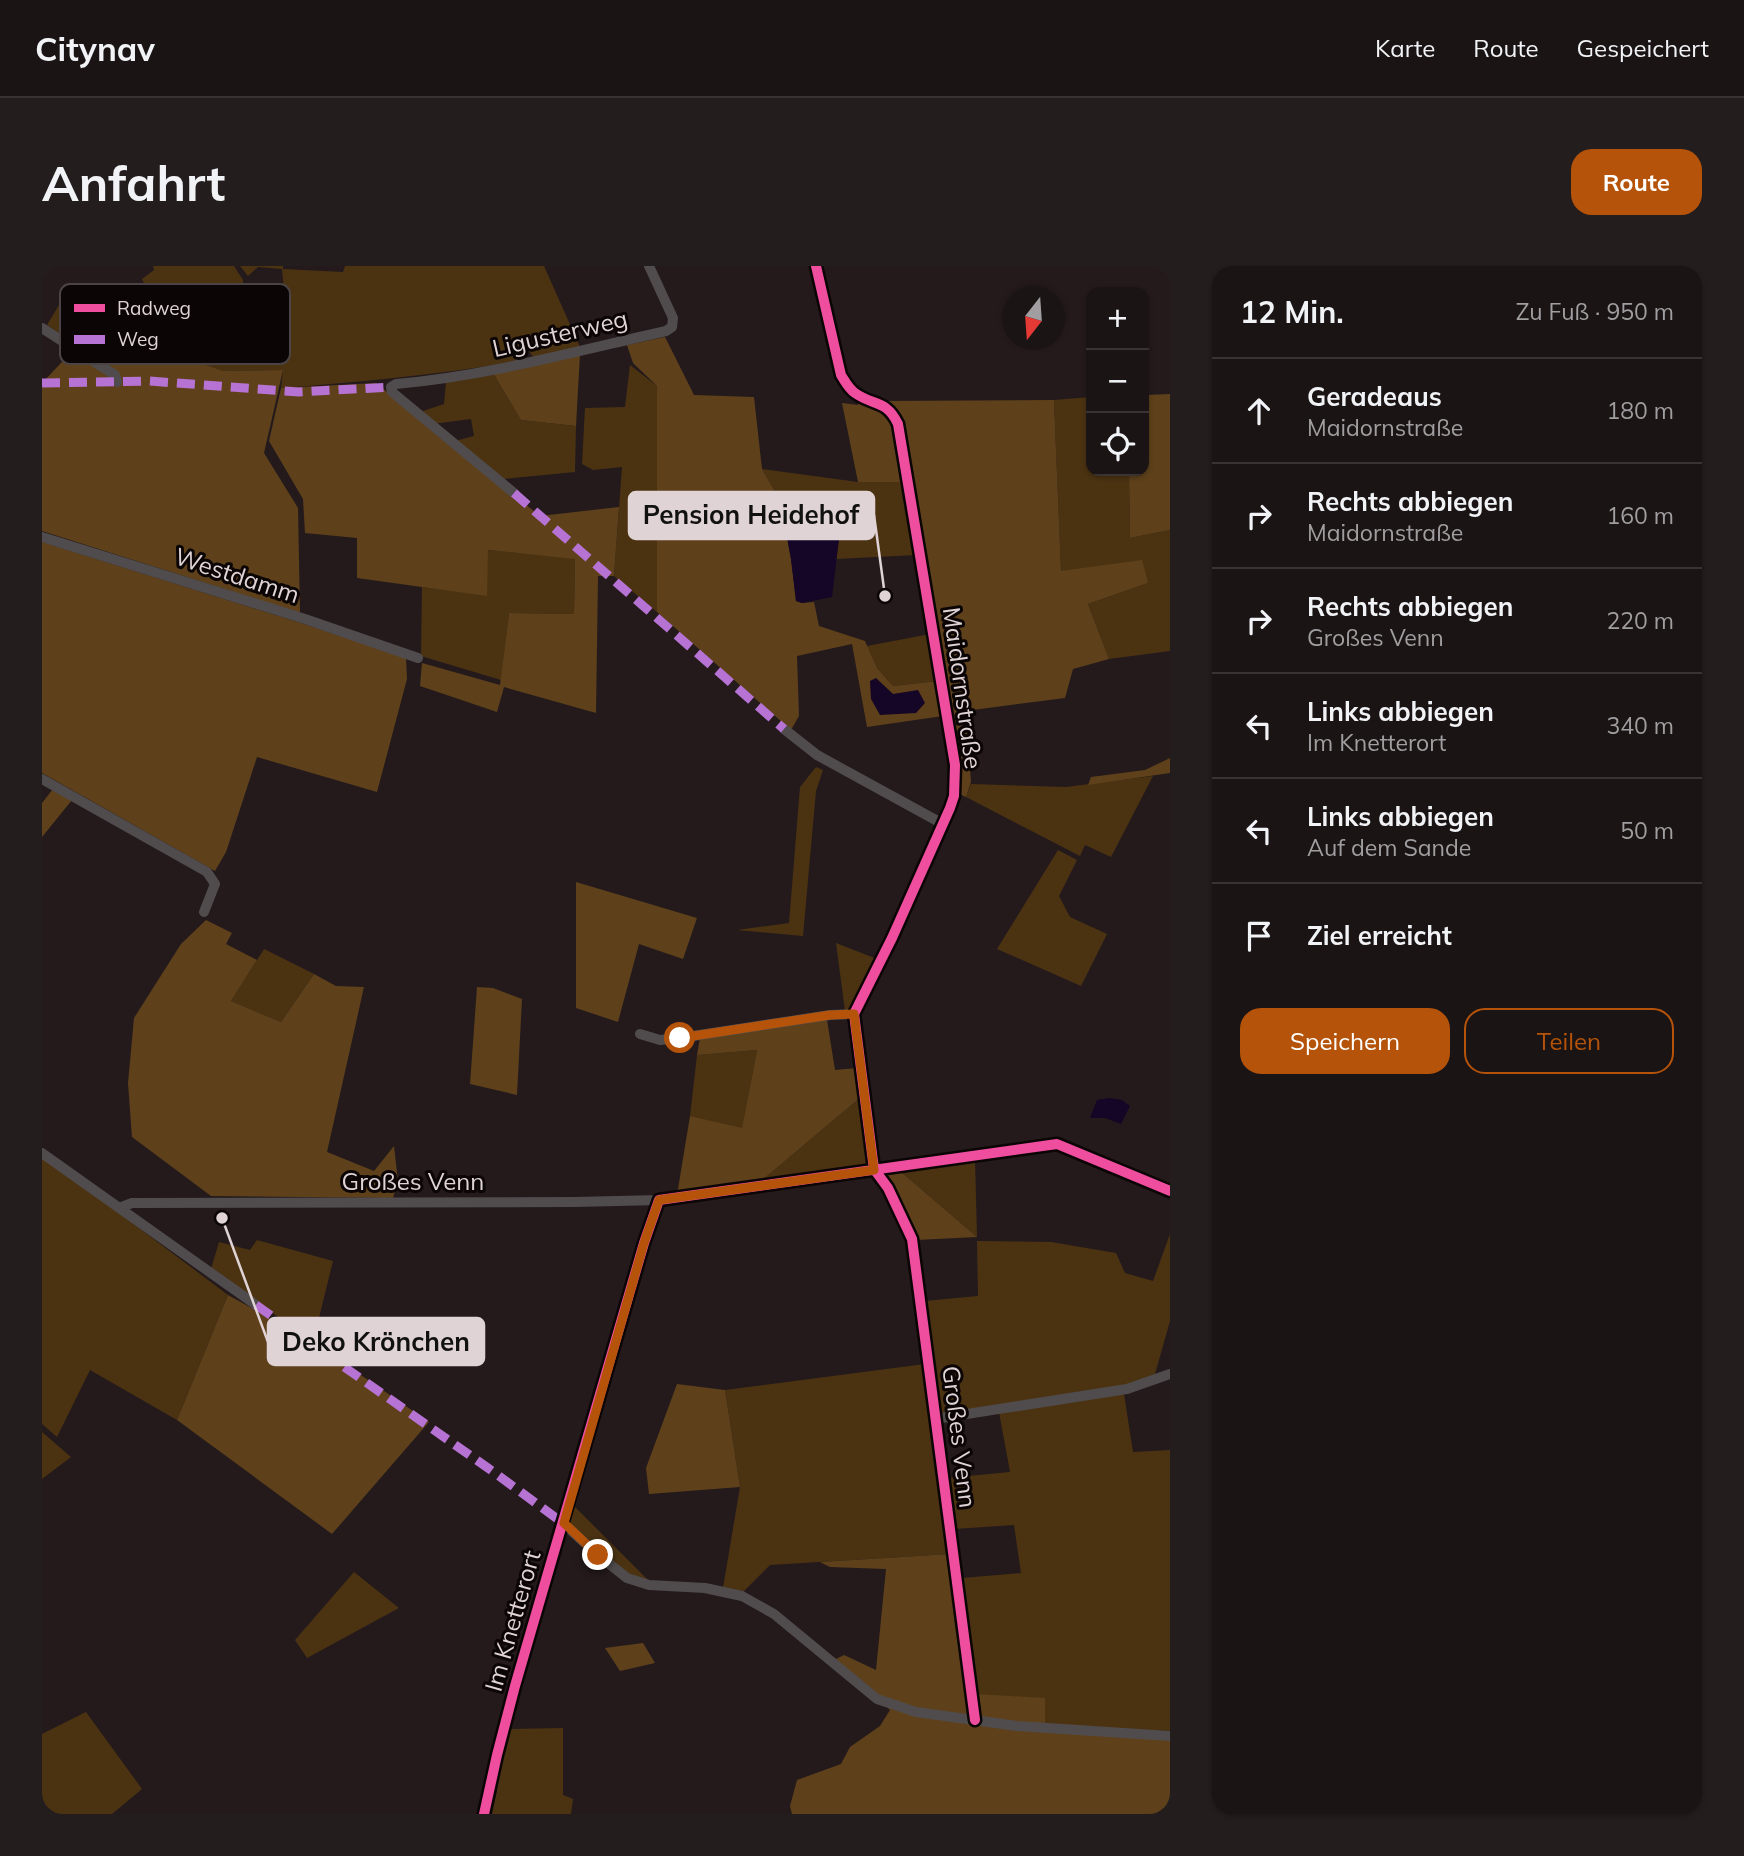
<!DOCTYPE html>
<html lang="de">
<meta charset="utf-8">
<style>
:root{--surface:#1b1415;--page:#241d1e;--text:#f1f3f6;--muted:#a09ea0;--line:#393334;--accent:#b45309}
body{margin:0;font-family:Mulish,sans-serif;background:var(--page);color:var(--text)}
.controls{position:absolute;right:21px;top:21px;display:grid;overflow:hidden;border-radius:14px;box-shadow:0 2px 5px #0004}
.controls button{width:63px;height:63px;display:grid;place-items:center;padding:0;border:0;border-bottom:2px solid var(--line);background:var(--surface);color:var(--text);font:35px sans-serif}
.compass{position:absolute;left:960px;top:21px;width:63px;height:63px;border-radius:50%;background:var(--surface);box-shadow:0 2px 5px #0004;rotate:197deg}
.stop{position:absolute;width:21px;height:21px;margin:-16px;border:5px solid #b45309;border-radius:50%;background:#fff}
.stop.end{background:#b45309;border-color:#fff;box-shadow:0 2px 7px #0008}
.list{margin:0;padding:0;list-style:none}
h2{display:flex;justify-content:space-between;align-items:center;height:91px;margin:0;padding:0 28px;font-size:30px}
h2 small{font-size:23px;font-weight:400;color:var(--muted)}
.list li{display:grid;grid-template-columns:46px 1fr auto;gap:21px;align-items:center;box-sizing:border-box;height:105px;padding:0 28px;border-top:2px solid var(--line)}
.list b{display:block;font-size:26px;white-space:nowrap}
.list p{margin:0;font-size:23px;white-space:nowrap;color:var(--muted)}
.list em{font-size:23px;font-style:normal;color:var(--muted)}
.actions{display:flex;gap:14px;padding:21px 28px}
.actions a{flex:1;padding:16px 0;border:2px solid var(--accent);border-radius:21px;text-align:center;font-size:24px;color:var(--accent)}
.actions .main{background:var(--accent);color:#fff}
.icon{flex:none;width:38px;height:38px;fill:none;stroke:currentColor;stroke-width:2;stroke-linecap:round;stroke-linejoin:round}
.map{position:relative;flex:none;width:1128px;height:1548px;overflow:hidden;border-radius:21px}
header{display:flex;align-items:center;gap:42px;box-sizing:border-box;height:98px;padding:0 35px;background:var(--surface);border-bottom:2px solid var(--line)}
header strong{font-size:33px}
nav{display:flex;gap:38px;margin-inline-start:auto;font-size:24px}
.intro{display:flex;align-items:center;justify-content:space-between;box-sizing:border-box;height:168px;padding:0 42px}
h1{margin:0;font-size:49px}
.button{padding:18px 32px;border-radius:21px;background:var(--accent);color:#fff;font-size:24px;font-weight:700}
main{display:flex;gap:42px;padding:0 42px}
aside{flex:1;background:var(--surface);border-radius:21px;box-shadow:0 2px 5px #0004}
.map>svg:first-child{display:block}
.green{fill:#4b3312}
.forest{fill:#5e411a}
.water{fill:#150526}
.lines{fill:none;stroke-linecap:round;stroke-linejoin:round}
.minor{stroke:#504c4e;stroke-width:10}
.quiet{stroke:#b673d3;stroke-width:9;stroke-dasharray:18 9;stroke-linecap:butt}
.cycleway-casing{stroke:#0b0506;stroke-width:15}
.cycleway{stroke:#ef4d9e;stroke-width:10}
.route{stroke:#b45309;stroke-width:9}
.labels{text-anchor:middle;stroke-width:6;stroke-linejoin:round;paint-order:stroke}
.street-label{font-size:24px;fill:#dfd3d5;stroke:#0b0506}
.key{fill:#0b0506;stroke:#4b4344;stroke-width:2}
.key-label{font-size:19px;fill:#dfd3d5}
.leader{fill:none;stroke:#dfd3d5;stroke-width:2.5}
.callout-dot{fill:#dfd3d5;stroke:#0b0506;stroke-width:2.5}
.callout{fill:#dfd3d5;stroke:#dfd3d5;stroke-width:2.5}
.callout-label{font-size:26px;text-anchor:middle;font-weight:bold;fill:#111}
</style>
<header>
<strong>Citynav</strong>
<nav><a>Karte</a><a>Route</a><a>Gespeichert</a></nav>
</header>
<div class="intro"><h1>Anfahrt</h1><a class="button">Route</a></div>
<main>
<div class="map">
<svg width="1128" height="1548" viewBox="0 0 1128 1548">
<rect width="100%" height="100%" fill="#241a1c"/>
<path class="green" d="M111,0H192L201,14L200,33L243,35L240,3L216,1L206,10L198,0H241V3L301,6L303,0H502L538,81L492,92L477,71L478,94L471,96C394,109 317,116 239,122L241,104L181,105L134,88L100,13L112,4Z
M23,29L49,65L35,79L5,59Z
M588,99L615,120V346L572,310L580,201L551,204L540,198L543,142L583,141Z
M451,107L479,154L534,160L533,206L461,213L413,175L432,170L429,153L390,158L378,146L402,138L404,116Z
M1049,131V205H1087L1088,272L1128,264V385L1067,393L1046,338L1106,317L1019,306L1012,134Z
M720,203L816,216L863,215L874,289L794,293L798,265L772,253L743,230L738,234Z
M445,284L533,292L532,348L467,347L459,414L379,390L380,321L445,329Z
M888,368L896,415L851,420L835,402L825,380Z
M774,501L781,504L774,525L761,670L695,664L747,657L758,521Z
M1111,510L1069,591L1043,579L1038,590L924,531L929,518L1024,521Z
M1016,584L1035,594L1017,630L1028,651L1065,668L1039,720L955,683Z
M794,677L835,693L809,745H803Z
M222,683L272,708L239,756L189,735Z
M715,784L700,863L648,850L655,789Z
M819,831L829,900L718,916Z
M0,892L49,926L186,1029L135,1154L48,1104L15,1171L0,1158Z
M933,894L935,971L858,905Z
M1128,968V1055L1113,1108L1085,1119L899,1148L883,1035L936,1030L935,975L1009,976L1074,987L1083,1007L1111,1015Z
M215,974L291,995L271,1076L169,1003L177,976L208,984Z
M883,1098L908,1288L728,1299L702,1325L681,1322L698,1221L683,1124Z
M1082,1128L1091,1186L1128,1184V1465L1003,1459L932,1428L920,1312L979,1307L972,1259L912,1263L905,1212L968,1206L957,1146Z
M0,1166L29,1191L0,1213Z
M530,1238L607,1315L586,1308L526,1256Z
M312,1306L357,1342L265,1392L253,1374Z
M44,1446L100,1523L70,1548H7L0,1539V1468Z
M521,1462V1529L531,1533L529,1548H450L455,1525L453,1516L466,1465L468,1463Z"/>
<path class="forest" d="M117,49L134,88L181,105L241,104L222,187L256,242L258,347L0,265V121H2V115L49,65L94,60Z
M623,71L652,129L712,131L720,203L738,234L749,293L754,335L760,337L772,336L777,360L823,375L835,402L851,420L896,415L901,450L825,461L810,378L755,390L757,450L749,464L615,346V120L591,97L585,79Z
M538,88L534,160L479,154L451,107Z
M334,117L498,250L577,241L572,310H556L554,447L462,421L455,446L378,420L380,397L458,419L467,347L532,348L533,293L446,284L445,330L315,312V272L263,267L261,233L227,175L239,122Z
M820,128L840,135L1012,134L1019,305L1100,294L1106,317L1046,338L1067,393L1031,403L1023,432L923,445L929,516L924,531L917,528L918,514L871,216H816L800,137L816,139Z
M1128,128V264L1088,272L1087,205H1102V129Z
M0,276L259,357L364,392L365,413L335,526L215,491L184,586L173,605L0,507Z
M1128,492V507L1046,519L1049,511L1103,504Z
M11,523L30,534L0,571V537Z
M534,616L655,652L641,693L597,678L576,756L534,742Z
M164,654L190,667L184,678L215,694L189,735L239,756L272,708L294,720L322,721L285,886L332,905L352,880L356,915L351,932L169,930L90,871L86,817L92,752L139,678Z
M435,721L451,722L480,733L475,829L428,818Z
M785,754L793,804L815,802L819,831L718,916L635,929L648,850L700,862L715,784L655,789L658,772Z
M858,905L935,971L874,974L840,908Z
M186,1029L271,1076L387,1156L290,1268L135,1154Z
M635,1118L683,1124L698,1221L607,1228L604,1202Z
M908,1288L932,1428L1003,1432V1458L1128,1467V1548H750L748,1540L755,1514L799,1498L808,1481L838,1460L848,1444L794,1393L802,1389L834,1404L844,1303L788,1301L778,1296Z
M601,1377L613,1397L578,1405L563,1382Z"/>
<path class="water" d="M743,229L772,253H786L798,265L790,331L760,337L754,335L749,293L738,234Z
M834,412L851,428L876,424L883,437L874,447L838,449L829,433L828,415Z
M1067,832L1080,834L1088,840L1079,858L1063,852H1048L1055,834Z"/>
<g class="lines">
<path class="minor" d="M774,0L799,109C803,115 806,122 813,127C831,140 844,133 856,158L913,499L912,530L908,542L850,672L812,748L832,903L846,922L870,973L933,1454
M0,62L73,109L75,116
M472,227L350,126L349,121L354,118C445,110 535,85 624,65L630,61L631,52L607,0
M0,271L263,353L376,392
M742,463L775,489L901,558
M0,513L165,606L173,618L162,646
M598,768L618,774L638,772L788,749L812,748
M0,887L214,1039
M77,942L90,937L533,936L617,934L1015,878L1128,925
M893,1153L1085,1123L1128,1108
M521,1257L556,1289L585,1312L607,1319L663,1322L700,1330L732,1348L835,1433L874,1446L975,1460L1128,1470
M442,1548L455,1489L473,1420L602,977L617,934"/>
<path class="quiet" d="M0,117L107,115L257,126L349,121
M472,227L742,463
M214,1039L446,1202L521,1257"/>
<g class="cycleway-casing">
<path id="cycleway" d="M774,0L799,109C803,115 806,122 813,127C831,140 844,133 856,158L913,499L912,530L908,542L850,672L812,748L832,903L846,922L870,973L933,1454
M442,1548L455,1489L473,1420L602,977L617,934L1015,878L1128,925"/>
</g>
<use href="#cycleway" class="cycleway"/>
</g>
<g class="lines">
<path class="route" d="M556,1289L522,1257L602,977L617,934L832,904L812,748L788,749L638,772"/>
</g>
<g class="labels">
<g class="street-label">
<text transform="translate(518 68) rotate(-13)" y="8">Ligusterweg</text>
<text transform="translate(195 310) rotate(18)" y="8">Westdamm</text>
<text transform="translate(920 422) rotate(82)" y="8">Maidornstraße</text>
<text x="371" y="924">Großes Venn</text>
<text transform="translate(917 1171) rotate(83)" y="8">Großes Venn</text>
<text transform="translate(471 1355) rotate(-74)" y="8">Im Knetterort</text>
</g>
</g>
<rect x="18" y="18" width="230" height="80" rx="10" class="key"/>
<rect x="32" y="38" width="31" height="8" fill="#ef4d9e"/>
<rect x="32" y="69" width="31" height="9" fill="#b673d3"/>
<g class="key-label">
<text x="75" y="49">Radweg</text>
<text x="75" y="80">Weg</text>
</g>
<path class="leader" d="M843 330L832 249M180 952L226 1076"/>
<g class="callout-dot">
<circle cx="843" cy="330" r="7"/>
<circle cx="180" cy="952" r="7"/>
</g>
<g class="callout">
<rect x="587" y="226" width="245" height="47" rx="7"/>
<rect x="226" y="1052" width="216" height="47" rx="7"/>
</g>
<g class="callout-label">
<text x="709" y="258">Pension Heidehof</text>
<text x="334" y="1085">Deko Krönchen</text>
</g>
</svg>
<div class="controls">
<button>+</button>
<button>−</button>
<button><svg class="icon" aria-label="locate" viewBox="0 0 24 24"><circle cx="12" cy="12" r="6"/><path d="M12 2v4M12 18v4M2 12h4M18 12h4"/></svg></button>
</div>
<svg class="compass" viewBox="-18 -18 36 36"><path d="M0-13l5 13h-10z" fill="#e53935"/><path d="M0 13l5-13h-10z" fill="#a09ea0"/></svg>
<div class="stop" style="left:638px;top:772px"></div>
<div class="stop end" style="left:556px;top:1289px"></div>
</div>
<aside>
<h2>12 Min.<small>Zu Fuß · 950 m</small></h2>
<ul class="list">
<li><svg class="icon" aria-label="ahead" viewBox="0 0 24 24"><path d="M12 20V5M6 11l6-6 6 6"/></svg><div><b>Geradeaus</b><p>Maidornstraße</p></div><em>180 m</em></li>
<li><svg class="icon" aria-label="right" viewBox="0 0 24 24"><path d="M7 20v-9h11M14 6l5 5-5 5"/></svg><div><b>Rechts abbiegen</b><p>Maidornstraße</p></div><em>160 m</em></li>
<li><svg class="icon" aria-label="right" viewBox="0 0 24 24"><path d="M7 20v-9h11M14 6l5 5-5 5"/></svg><div><b>Rechts abbiegen</b><p>Großes Venn</p></div><em>220 m</em></li>
<li><svg class="icon" aria-label="left" viewBox="0 0 24 24"><path d="M17 20v-9H6M10 6l-5 5 5 5"/></svg><div><b>Links abbiegen</b><p>Im Knetterort</p></div><em>340 m</em></li>
<li><svg class="icon" aria-label="left" viewBox="0 0 24 24"><path d="M17 20v-9H6M10 6l-5 5 5 5"/></svg><div><b>Links abbiegen</b><p>Auf dem Sande</p></div><em>50 m</em></li>
<li><svg class="icon" aria-label="arrive" viewBox="0 0 24 24"><path d="M6 21V4h12l-3 4 3 4H6"/></svg><div><b>Ziel erreicht</b></div></li>
</ul>
<div class="actions"><a class="main">Speichern</a><a>Teilen</a></div>
</aside>
</main>
